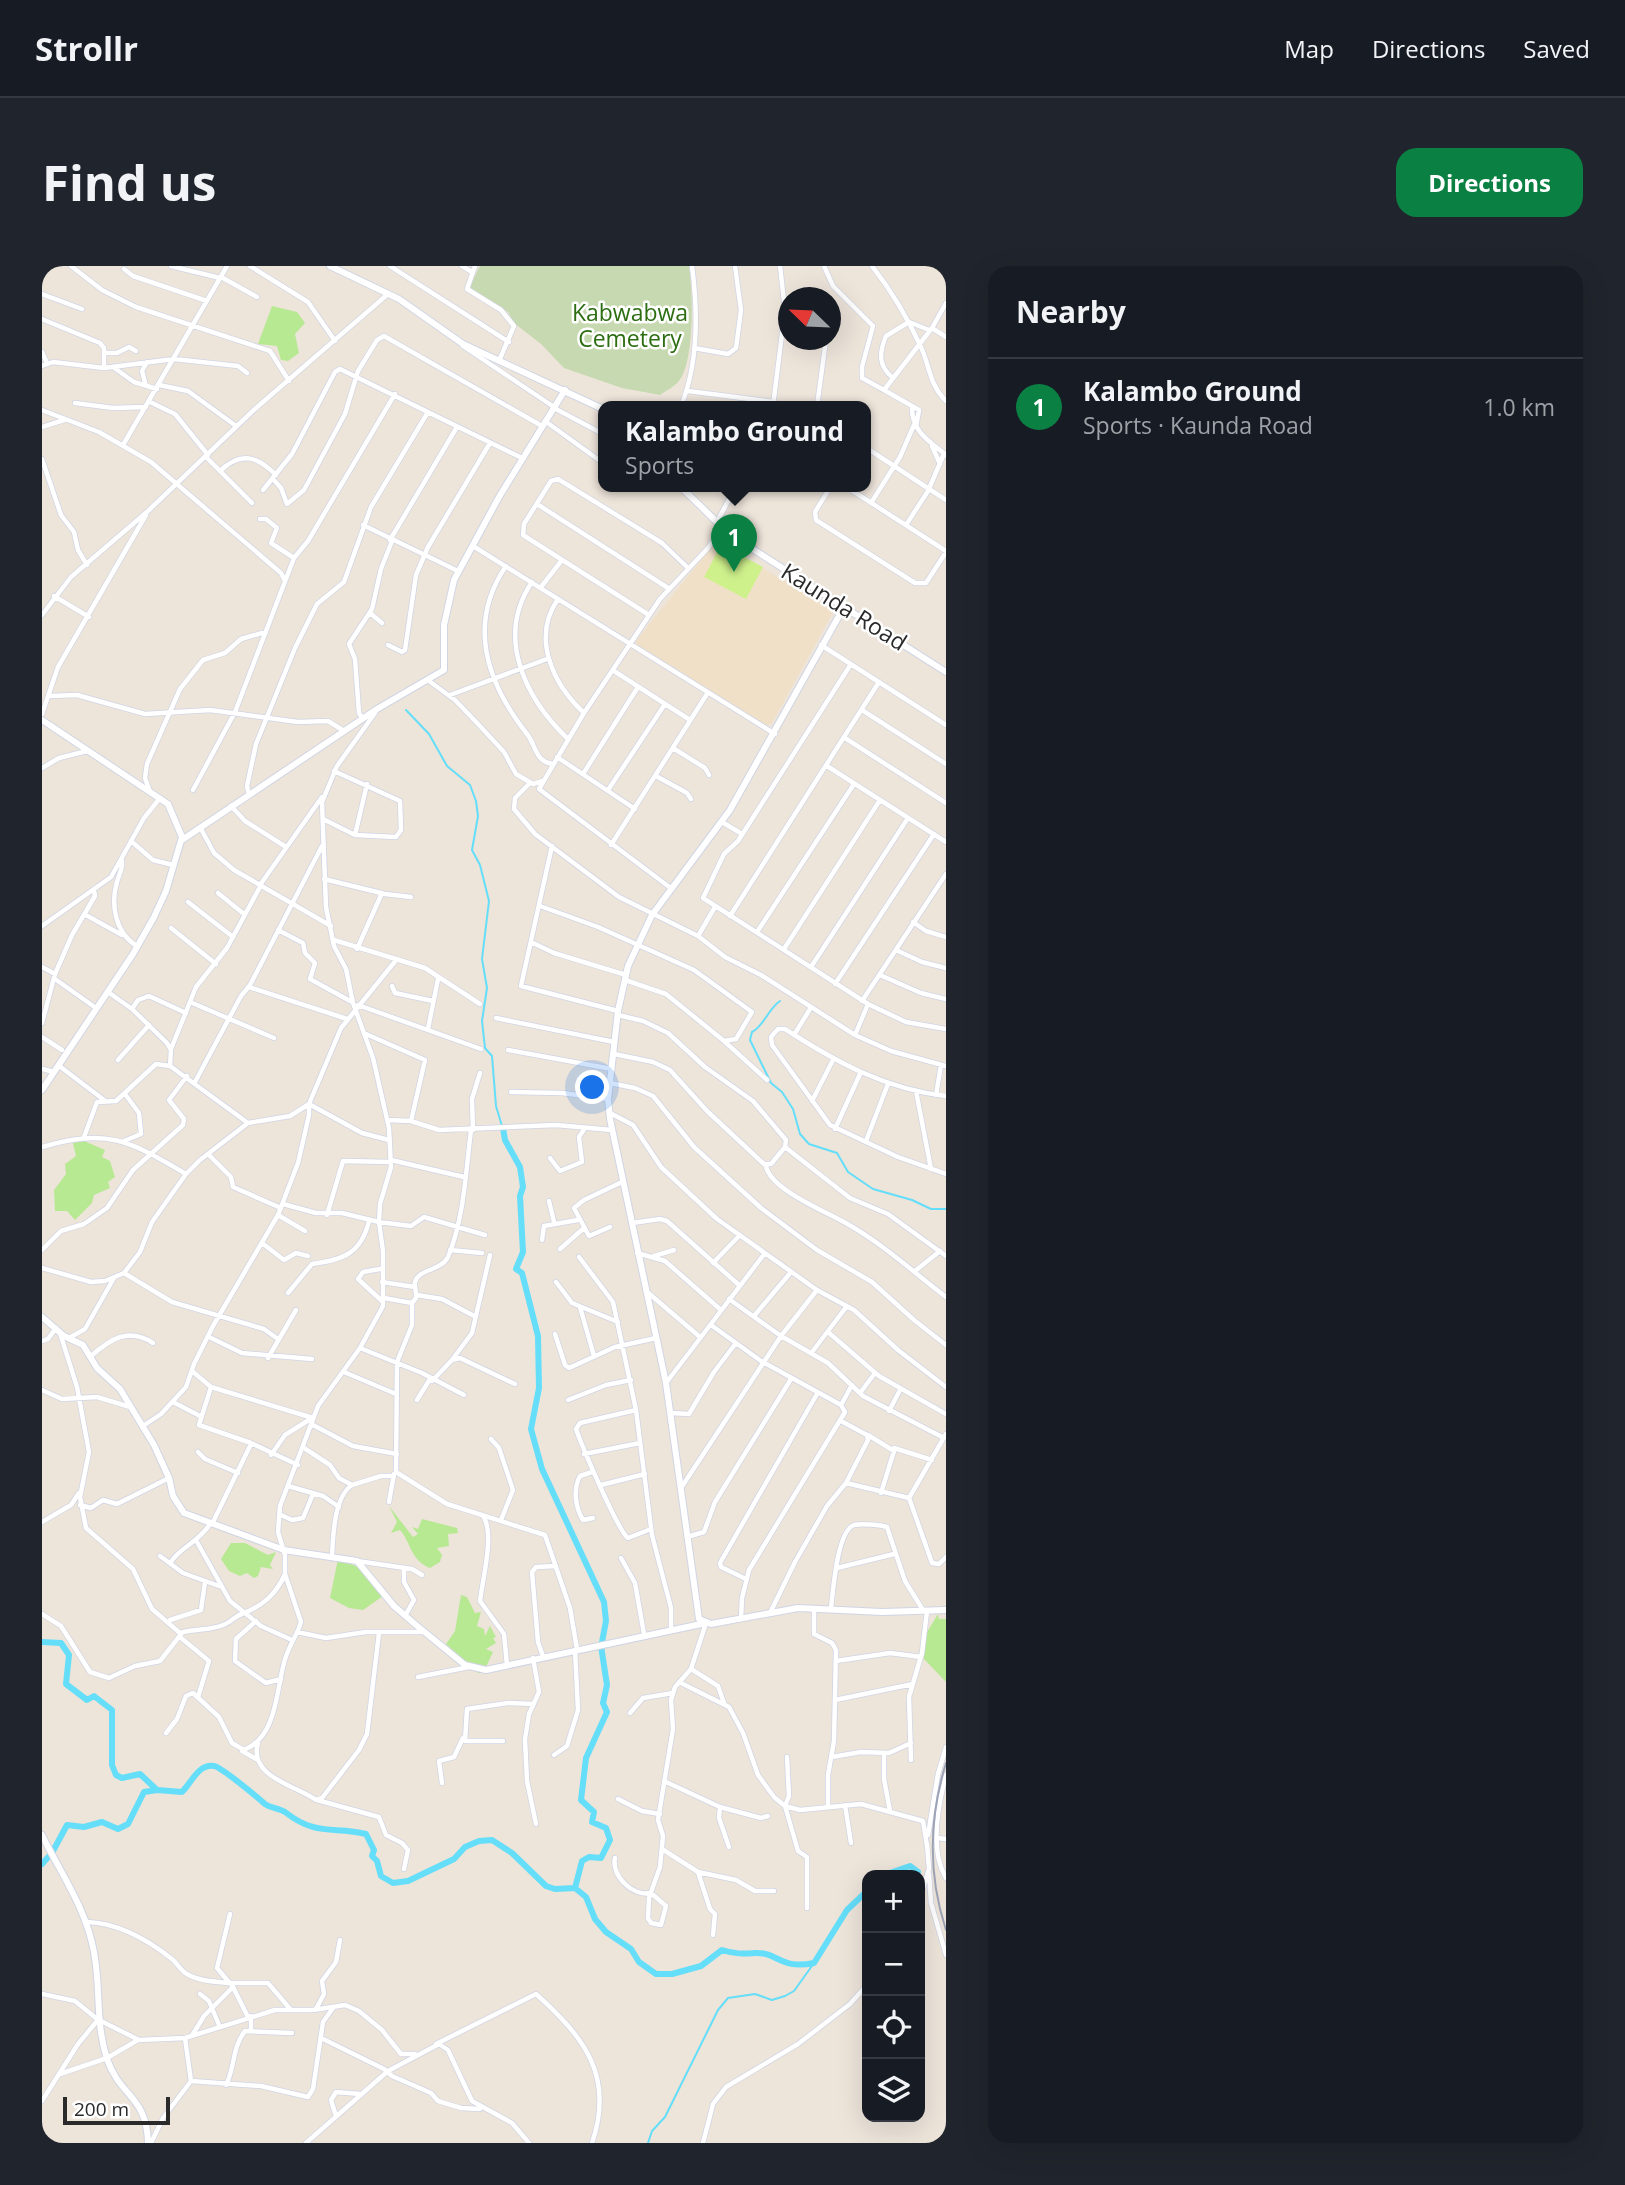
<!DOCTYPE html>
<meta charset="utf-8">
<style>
:root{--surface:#171b24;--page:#20242c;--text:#f1f3f6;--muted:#9ea1a6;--line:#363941;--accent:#0b8043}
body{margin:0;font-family:"Open Sans",sans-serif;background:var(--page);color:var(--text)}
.controls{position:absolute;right:21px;bottom:21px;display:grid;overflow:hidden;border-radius:14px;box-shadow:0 7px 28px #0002}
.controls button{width:63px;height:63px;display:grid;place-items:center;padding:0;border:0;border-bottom:2px solid var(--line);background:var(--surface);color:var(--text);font:35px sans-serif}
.compass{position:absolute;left:736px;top:21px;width:63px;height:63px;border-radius:50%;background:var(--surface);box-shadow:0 7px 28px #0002;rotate:293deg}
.scale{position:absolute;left:21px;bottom:18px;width:107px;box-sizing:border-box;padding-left:7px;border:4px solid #2a2a2a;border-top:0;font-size:19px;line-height:24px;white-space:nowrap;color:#2a2a2a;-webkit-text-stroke:5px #fff;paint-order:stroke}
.you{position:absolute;left:551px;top:822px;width:24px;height:24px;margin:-18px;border:5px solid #fff;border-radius:50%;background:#1a73e8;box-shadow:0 0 0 10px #1a73e833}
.badge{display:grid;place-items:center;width:46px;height:46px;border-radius:50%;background:var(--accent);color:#fff;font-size:23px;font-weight:700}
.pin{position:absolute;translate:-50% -58px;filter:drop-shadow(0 2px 4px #0008)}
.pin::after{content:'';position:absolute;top:37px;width:24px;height:21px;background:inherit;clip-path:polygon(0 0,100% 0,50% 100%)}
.popup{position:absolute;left:556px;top:135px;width:273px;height:91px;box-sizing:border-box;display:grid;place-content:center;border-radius:14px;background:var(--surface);filter:drop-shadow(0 2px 5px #0005);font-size:23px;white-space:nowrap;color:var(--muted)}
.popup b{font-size:26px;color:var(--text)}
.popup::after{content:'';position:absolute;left:50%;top:100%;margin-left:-14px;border:14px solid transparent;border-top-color:var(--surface)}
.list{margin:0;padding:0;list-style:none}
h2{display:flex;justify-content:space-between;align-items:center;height:91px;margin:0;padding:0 28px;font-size:30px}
h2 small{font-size:23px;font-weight:400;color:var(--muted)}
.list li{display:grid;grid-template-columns:46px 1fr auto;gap:21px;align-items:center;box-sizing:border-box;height:98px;padding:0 28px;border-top:2px solid var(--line)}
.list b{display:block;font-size:26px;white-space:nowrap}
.list p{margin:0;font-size:23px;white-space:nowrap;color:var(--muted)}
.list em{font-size:23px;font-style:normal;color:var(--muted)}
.icon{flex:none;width:38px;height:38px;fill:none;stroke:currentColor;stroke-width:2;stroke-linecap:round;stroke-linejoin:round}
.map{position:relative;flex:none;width:904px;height:1877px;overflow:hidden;border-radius:21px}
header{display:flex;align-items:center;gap:42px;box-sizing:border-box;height:98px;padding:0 35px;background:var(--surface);border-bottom:2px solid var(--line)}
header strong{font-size:33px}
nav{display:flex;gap:38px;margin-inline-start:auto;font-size:24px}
.intro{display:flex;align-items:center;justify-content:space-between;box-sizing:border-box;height:168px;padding:0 42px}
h1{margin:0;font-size:49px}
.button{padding:18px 32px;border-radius:21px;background:var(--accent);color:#fff;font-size:24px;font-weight:700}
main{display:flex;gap:42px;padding:0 42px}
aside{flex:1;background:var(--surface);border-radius:21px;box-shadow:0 7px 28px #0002}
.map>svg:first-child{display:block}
.education{fill:#f1e0c8}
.green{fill:#b7e992}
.cemetery{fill:#c7d9b0}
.pitch{fill:#cff18c}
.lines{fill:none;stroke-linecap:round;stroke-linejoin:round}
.stream{stroke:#64def9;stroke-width:2}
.river{stroke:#64def9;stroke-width:6}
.street-casing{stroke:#d0d5e4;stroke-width:6}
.secondary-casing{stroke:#d0d5e4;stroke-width:8}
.street{stroke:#fff;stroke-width:4.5}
.secondary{stroke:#fff;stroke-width:6}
.rail{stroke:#9da3b6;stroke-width:2}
.labels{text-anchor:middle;stroke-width:5;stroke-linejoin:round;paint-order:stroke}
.park-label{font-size:23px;fill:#2e6e13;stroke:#fff}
.street-label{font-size:23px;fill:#2a2a2a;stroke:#fff}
</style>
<header>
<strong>Strollr</strong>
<nav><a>Map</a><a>Directions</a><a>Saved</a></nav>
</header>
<div class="intro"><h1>Find us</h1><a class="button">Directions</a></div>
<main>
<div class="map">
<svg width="904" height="1877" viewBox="0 0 904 1877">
<rect width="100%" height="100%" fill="#ede4da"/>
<path class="education" d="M675,274L788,343L790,348L730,457L724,460L595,380L594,375Z"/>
<path class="green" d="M230,40L255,46L263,57L253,68L257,87L246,95L239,94L235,80L216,78Z
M42,875L63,884L60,891L68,895L73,911L66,916L68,922L52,929L50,937L33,954L25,945H13L12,924L24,908L23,898L34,890L31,877Z
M347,1240L371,1271L376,1268L370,1261L376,1263L380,1253L415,1262L416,1267L406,1268L407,1280L395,1282L400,1289L398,1296L388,1302C368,1294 369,1276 358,1264L349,1267L355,1256Z
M189,1277H203L226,1289L234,1286L228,1299L231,1303L219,1301L216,1310L212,1312L205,1307L198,1310L187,1305L179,1293Z
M296,1293L319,1302L341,1330L321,1344L307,1342L288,1332Z
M419,1329L425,1331L433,1347L439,1346L435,1360L442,1363L443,1370L448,1360L454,1371L451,1372L454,1377L444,1383L451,1386L441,1407H436L404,1378L413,1365Z
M896,1348L897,1353H904V1416L881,1392L885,1366Z"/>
<path class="cemetery" d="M438,0H647C651,24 653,98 636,116C632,121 623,125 618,129L580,122L522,102L499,78L472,57L466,46L432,27L428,20Z"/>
<path class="pitch" d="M679,279L721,301L704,333L662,311Z"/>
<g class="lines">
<path class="stream" d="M364,444L387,468L405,500L428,519L434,535L436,550L430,584L438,599L447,635L440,693L445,722L440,755L443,782L450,790L454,840L460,860
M738,735C726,743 722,760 710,766L708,774L729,817L740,826L751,843L758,868L767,878L795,887L806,906L831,923L870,934L889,943H904
M606,1877L610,1865L623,1851L676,1744L686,1732L713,1728L730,1734L743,1730L752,1725L772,1697"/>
<path class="river" d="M461,862L463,874L478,901L481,921L478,930L481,986L474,1003L480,1007L496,1070L497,1122L489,1163L500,1203L562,1336L564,1355L560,1376
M0,1376L19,1377L27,1389L24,1418L45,1434L52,1430L70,1444V1499L74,1509L80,1512L98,1508L115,1524L140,1526C150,1516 156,1498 172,1500C179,1501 214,1530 223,1538C228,1542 237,1542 243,1546C275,1571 291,1560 324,1568L332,1584L330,1590L335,1595L339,1610L351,1617L366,1615L412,1593L423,1581L437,1575L450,1574L470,1587L504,1620L513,1623L533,1622L544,1631L553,1653L564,1666L589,1683L597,1696L614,1708H630L659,1700L680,1684C693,1688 700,1688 713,1687C736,1686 738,1704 772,1697L805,1644L825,1625
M11,1585L25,1559L42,1561L60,1556L76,1563L86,1558L102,1526L115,1524
M0,1598L9,1588
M842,1609L868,1600L876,1606
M533,1622L540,1595L547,1591L559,1592L568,1574L564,1562L550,1556L552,1546L539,1534L544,1492L565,1446L561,1437L565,1419L559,1380"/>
<g class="street-casing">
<path id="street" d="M29,0L60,24L94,41L228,85L247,115
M129,0L178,12
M208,0L266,36L293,75
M348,0L467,76
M420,0L430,6
M433,0L425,23L459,44L472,60L457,95
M782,0L791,20L831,60L820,101V112L842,124
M830,0C849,24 866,53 879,81C888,101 887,118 904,135
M82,3L91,10L165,35
M179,11L215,31
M0,28L40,43
M0,53L58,77L62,82V102
M890,62L904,71
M421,80L512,141
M652,82L686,88L694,82L699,44L693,0
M0,86L5,97
M62,87H75L87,81L94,85
M0,100L11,96L62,102L132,93L196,100L205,107
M71,101L92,116L115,123
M851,112C836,100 837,87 844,70L867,56L887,64
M117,119L146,125L194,160
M104,120L100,105L105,96
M646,125L731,136
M108,136L133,148L166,189
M33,137L71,142L104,141
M639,140C657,96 656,46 650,0
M731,140L743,44L738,0
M775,140L784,74
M870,140C869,164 885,174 903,188
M512,142L561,168
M0,144L57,166L109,196L239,307L243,315
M503,155L561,197
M0,161L22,154
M874,161L877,144L842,124L890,62L904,37
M81,179L185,0
M890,180L898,198
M823,181L904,234
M164,191L210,237
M0,193L19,249L32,266L36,284L45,299
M178,205C199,185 215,190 234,209
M231,213L239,222L245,238L262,224L303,148L316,105L335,74L342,70L500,160
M789,220L773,246L774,254L873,317H884L904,286
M803,220L904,285
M221,224L250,188L293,106L298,103L480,192
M829,237L858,191L872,159
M495,238L626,322
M218,253H224L235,262L229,277L252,292
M675,256L694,220
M321,259L416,305
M864,259L886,225L901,190L904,189
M348,274L415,161
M431,280L733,468
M464,300C424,359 445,417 485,468C494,479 493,496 511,498
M490,316C453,371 483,432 526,473
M499,321L520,294
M12,330L47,351
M516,333C489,372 511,418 542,447
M328,347L340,357
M0,349L29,311L106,245L214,142L346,28
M607,349L481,269L482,258L509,215L516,213L620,277L646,302
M346,379L360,386L363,384L374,309L386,281L448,177
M779,379L904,459
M809,398L696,575L682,588L661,632L826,738L864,756L904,763
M572,405L648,454
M387,415L413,434L437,459L462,486L474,508L491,518L501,515
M408,429L505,393
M8,430L35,429L103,448L168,444L256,456L286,455L302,465
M820,444L904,498
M333,447L295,500L280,536L284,641L292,680L304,703L311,737L331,792L347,862L349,901L338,938L337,956L369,960L382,951L443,969
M0,448L16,401L104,249
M321,453L317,447L313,393L307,378L330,343L339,303L350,275
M803,472L904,537
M631,482L663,502L667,509
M515,491L593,543
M785,500L904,576
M0,502L17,492L45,485
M541,508L596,421
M614,510L645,527L649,533
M488,517L473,532L472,543L493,568L577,631L656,670L683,691L719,709L813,769L849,785L904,800
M151,524L193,446L252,292L266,275L353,128
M566,524L623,438
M108,526L103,512L105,498L138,423L161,394L183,387L199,373L220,367
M207,529L205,520L214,478L253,382L275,338L302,316L329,241L386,146
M189,540L203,555L244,581
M281,553L313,569L354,571L359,564L358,535L292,505
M680,556L700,568
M158,561L172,587L192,604L289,660
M313,569L325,518
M89,575L111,594L131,599
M569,579L665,428
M510,580L479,720L576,745
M80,595C81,603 77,608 75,616C68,639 74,668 95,680
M282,613L343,628L369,631
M218,619L280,531
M630,623L497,523L542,447L618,333L666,282L680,262
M176,627L202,648
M146,636L191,671
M498,640L556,661L652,704L710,746L694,773L682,775L624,728L583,714
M42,648L80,669
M688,650L837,416
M871,656L884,665L904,671
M0,660L69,611L102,552L118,532
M129,662L174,698
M236,664L261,677L263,687L273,697L268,713L310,736
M715,666L812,518
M656,670L673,641
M292,674L383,702L438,738
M489,676L512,687L584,709
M315,683L340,627
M742,683L838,534
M854,684L880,696L904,702
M0,701L13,708
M769,701L866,552
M838,709L879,727L904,733
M13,713L54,742
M793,718L892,568
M350,720L353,727L391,735
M207,721L305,753
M66,726L90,743L125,777L129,784L128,800L206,857
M820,735L904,608
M148,736L232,772
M316,739L439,783
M90,743L96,734L107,730L144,747
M454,752L572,776
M0,757L13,708L30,669L53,630L52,625
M386,763L396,713
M324,768L383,794L369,855
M752,769L768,743
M813,769L826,738
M0,771L20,784
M682,775L725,814
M129,783L154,721L185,682L219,619
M466,784L570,803
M572,788L611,796L628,804L665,845L722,898H729L743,881L744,874L711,835L663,801L626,767L601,755L576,749
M76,794L107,759
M16,799L62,834
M0,803L12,806
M153,816L199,730L208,719L280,580
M568,817L593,822L611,830L652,881L719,942L775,984L830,1016L872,1054L904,1079
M874,825L889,903
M469,826L520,827L566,833
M894,829L899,799
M904,830C843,823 794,796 743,763H736L729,771L730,779L788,859L856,891L904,908
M770,835L791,794
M568,847L591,859L619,901L675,953L775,1024L812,1044L856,1084L904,1121
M346,854L369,855L397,864L514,859L570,864
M793,863L818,808
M431,864L430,833L438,807
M42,871L55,836L74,835L114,798L128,800
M82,875L99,868L97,847L83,828
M824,875L846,818
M0,881C66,862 86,874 144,908
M743,881L808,932L846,948L904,990
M166,888L189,911L191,921L239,942
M508,892L518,905L540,896L537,871L543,862
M349,894L422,911
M724,900C728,923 782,945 802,956C840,977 870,1005 904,1031
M507,935L512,956
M236,949L263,965
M285,949L301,895L349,896
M590,957L618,953L625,955L697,1019
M568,961L547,970L532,942L542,934L580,916
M500,974L502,960L536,954
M220,977L242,994L254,987L266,990
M518,983L542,962
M0,984L19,965L42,958L65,942L91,904L141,859L142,853L127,834L145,810
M408,984L440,987
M595,987L623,995L679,1044
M612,990L632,984
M537,991L571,1036L594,1144L610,1269L629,1342V1363
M671,997L697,970
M0,1002L49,1016L63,1015L82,1007L98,986L110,956L144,908L158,894L206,857L248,850L267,838L299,762L355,693
M338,1003L321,1006L316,1013L341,1036
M873,1005L898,985
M82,1007L130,1036L222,1063L236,1073
M340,1016L373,1021
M514,1016L530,1037L576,1056
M604,1025L658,1071
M246,1027L270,998C299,994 319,989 327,955
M375,1029L400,1033L434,1051
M342,1032L370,1037L374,1032C375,1027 372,1021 373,1016C376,1003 399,1005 406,991C422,953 424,904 429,864
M687,1033L739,1070L786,1097L821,1130L902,1172
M370,1037V1059L355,1096L354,1206L405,1238L503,1269L528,1342L535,1383
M538,1041L552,1090
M712,1050L749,1006
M669,1059L719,1095L799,1139L803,1146L707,1304L700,1332L699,1353
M786,1066L837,1110L904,1148
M18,1067L35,1121L47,1186L38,1231L44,1262L91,1303L110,1343L138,1367C154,1362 167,1365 181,1359C188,1357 193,1350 200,1348C220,1340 234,1329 243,1308
M513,1068L523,1099L527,1102L573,1081L614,1072
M167,1071L200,1087L270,1093
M27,1072L43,1063L72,1012
M0,1075L6,1073L14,1062
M318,1082L380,1107L422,1129
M770,1086L805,1040
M48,1091C68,1073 86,1061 111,1077
M226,1092L254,1044
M410,1094L430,1067L448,989
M150,1105L169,1121L271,1152
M302,1106L354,1128
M390,1115L410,1094L418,1092L473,1118
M624,1117L723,987
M169,1121L157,1159L209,1177L256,1199
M0,1124L20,1133L55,1131L88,1141
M818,1127L833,1107
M375,1134L388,1113
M526,1134L564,1119L589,1114
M131,1136L158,1150
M799,1139L810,1119
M594,1144L538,1157L534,1163C540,1180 576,1265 586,1272L609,1263
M847,1145L858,1124
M629,1147L647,1148L672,1106L694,1077
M269,1158L311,1180L355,1188
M101,1160L119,1148L144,1121L152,1098L171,1060L236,949L256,897L267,849V838L320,867L347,874
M826,1169L852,1185L839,1227
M449,1173L457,1182L471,1224L459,1254
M262,1182L288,1199L297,1212L310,1219L339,1210H352
M852,1182L890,1194
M156,1186L163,1193L196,1207
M542,1188L598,1177
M229,1189L243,1169L270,1152
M550,1206L538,1210C531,1223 533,1241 541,1254L551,1252
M804,1217L867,1232L904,1168
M559,1219L603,1208
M246,1220L281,1230L297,1241
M639,1222L739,1070L775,1024
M867,1232L890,1297L897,1298L904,1291
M347,1236L352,1208
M38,1239L49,1242L61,1234L75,1238L127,1212
M239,1249L250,1254L261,1252L271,1228
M440,1249C454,1264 440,1316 438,1335L462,1368L465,1399
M0,1256L29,1239L37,1227
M170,1258L209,1178
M645,1271L662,1266L673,1236L749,1113
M155,1276L188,1335L219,1360L250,1374
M118,1290L141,1307L177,1320
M290,1290C291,1270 292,1231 310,1219
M579,1292L593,1317L602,1368
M315,1295L370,1303L380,1309
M129,1296C137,1282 156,1277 168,1258
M362,1302V1316L372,1334L363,1350
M795,1302L852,1288
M704,1313L679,1301L678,1297L775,1128
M789,1342C791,1326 795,1265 812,1259C819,1257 839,1259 845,1261L863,1315L881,1344
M772,1343V1368L790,1377L794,1384L792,1475L786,1509V1539
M729,1345L753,1296L785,1240L804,1217L826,1174L825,1169L799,1155
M0,1348L19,1360L48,1406L67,1412L93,1400L118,1395L140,1367
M128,1354L159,1344L163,1316
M214,1355L194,1373L193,1395L224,1417L239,1413
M255,1366L284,1372L324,1366H382
M138,1371L167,1395L156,1431
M501,1390L496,1376L490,1306L494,1301L514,1300
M491,1392L497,1426L487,1448L483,1473L485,1515L494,1558
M794,1395L848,1387L879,1391
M649,1403L676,1420L682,1437
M376,1411L427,1401
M637,1416L687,1441L701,1467L716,1509L732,1531L743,1540L758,1544L819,1538L881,1555L885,1580
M793,1434L871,1418
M588,1447L601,1432L631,1427
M124,1467L135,1453L144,1430L151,1427L177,1451L190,1477L202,1484C235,1471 234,1425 242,1397C245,1382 255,1370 259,1356L243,1308V1289L236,1266L238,1240L276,1140L318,1082L341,1040V985L337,956L300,947H274L241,938
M461,1475H423L425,1443L466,1437L492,1438
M216,1477C206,1511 255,1520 274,1534L280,1532L317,1484L325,1468L337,1367
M200,1485L216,1494
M842,1487V1513L848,1545
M512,1489L525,1480L536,1444L533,1384
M745,1491L747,1530L743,1540L756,1585L765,1591V1642
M790,1491L819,1486L847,1487L869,1477
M869,1494L867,1431L880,1387L885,1345
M904,1509C896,1539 887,1584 904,1612
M622,1515L678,1541L719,1552L726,1550
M400,1517L397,1495L412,1491L421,1472
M576,1533L600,1545L618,1548
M275,1534L337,1551L344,1569L360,1577L366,1584L362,1603
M803,1539L809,1577
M678,1541L677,1552L687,1581
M886,1569L896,1508L904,1481
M895,1572L904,1573
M620,1583L656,1606L694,1614L713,1625H732
M573,1592C569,1610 591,1631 609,1627L624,1640L619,1659L609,1657L606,1652L607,1632L618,1601L621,1570L616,1554L631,1463L629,1434L633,1421L649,1403L664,1357
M656,1606L668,1643L673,1648L671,1669
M887,1608L889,1637L904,1689
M188,1648L175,1702L191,1721L206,1751
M878,1653L880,1625L887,1603L885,1578
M45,1656C75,1657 106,1674 130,1693C135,1697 139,1705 145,1708C162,1719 205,1717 226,1717L249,1744
M0,1728L33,1735L55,1753L97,1774L143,1772L233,1744H271L303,1739L317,1745L340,1764L359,1788H373
M158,1728L167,1735L177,1759
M274,1743L282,1728L280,1715L294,1696L298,1674
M209,1750V1765
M151,1768L162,1750L191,1721
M279,1772L342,1803L350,1810L389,1827L396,1835L419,1842L438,1843
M394,1778L494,1728C542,1771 573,1810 550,1877
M18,1808L65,1792L96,1774
M149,1815L219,1820L266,1831L271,1823L281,1756L291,1742
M184,1819C193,1802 190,1781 203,1765L250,1767
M0,1835L36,1778L55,1755
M294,1850L289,1834L294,1826L318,1828
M109,1877L121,1852L149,1815L143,1772
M264,1877L346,1805L397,1778L406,1784L430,1835L470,1857L487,1877
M661,1877L671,1838L684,1821L756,1778L808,1738L825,1719"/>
</g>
<g class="secondary-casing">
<path id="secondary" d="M288,0L357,33L421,78L561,143
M638,220L687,268L904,406
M802,341L688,544L610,649L586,700L576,745L566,833L568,853L624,1117L657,1353L669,1358L756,1342L840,1346L904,1344
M0,454L126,538L140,571L124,625L112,651L91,688L0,824
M140,574L335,443L402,404V359L412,314L457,231L523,124
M0,1051L22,1070L41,1079L55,1102L78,1123L112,1179L127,1212L131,1230L142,1247L242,1284L315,1295L352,1340L374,1359L423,1399L444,1404L664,1357
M0,1569C19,1608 44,1642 52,1686C59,1723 53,1755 65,1793C78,1831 105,1830 106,1877"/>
</g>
<use href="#street" class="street"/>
<use href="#secondary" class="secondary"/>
<path class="rail" d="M904,1497C887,1552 886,1609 904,1664"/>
</g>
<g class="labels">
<g class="park-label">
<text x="588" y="55">Kabwabwa<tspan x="588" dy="26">Cemetery</tspan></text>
</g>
<g class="street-label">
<text transform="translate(802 341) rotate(32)" y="8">Kaunda Road</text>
</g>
</g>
</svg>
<div class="controls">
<button>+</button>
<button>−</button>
<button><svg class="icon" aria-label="locate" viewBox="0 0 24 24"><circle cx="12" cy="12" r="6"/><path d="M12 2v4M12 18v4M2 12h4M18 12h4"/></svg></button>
<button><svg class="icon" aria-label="layers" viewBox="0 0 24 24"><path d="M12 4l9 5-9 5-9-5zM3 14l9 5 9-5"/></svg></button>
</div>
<svg class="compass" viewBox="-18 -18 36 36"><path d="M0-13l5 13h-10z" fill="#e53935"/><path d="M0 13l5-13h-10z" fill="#9ea1a6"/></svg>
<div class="scale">200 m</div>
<div class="you"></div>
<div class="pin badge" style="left:692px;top:306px">1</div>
<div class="popup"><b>Kalambo Ground</b>Sports</div>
</div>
<aside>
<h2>Nearby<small></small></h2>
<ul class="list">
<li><span class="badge">1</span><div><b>Kalambo Ground</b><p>Sports · Kaunda Road</p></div><em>1.0 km</em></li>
</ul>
</aside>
</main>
